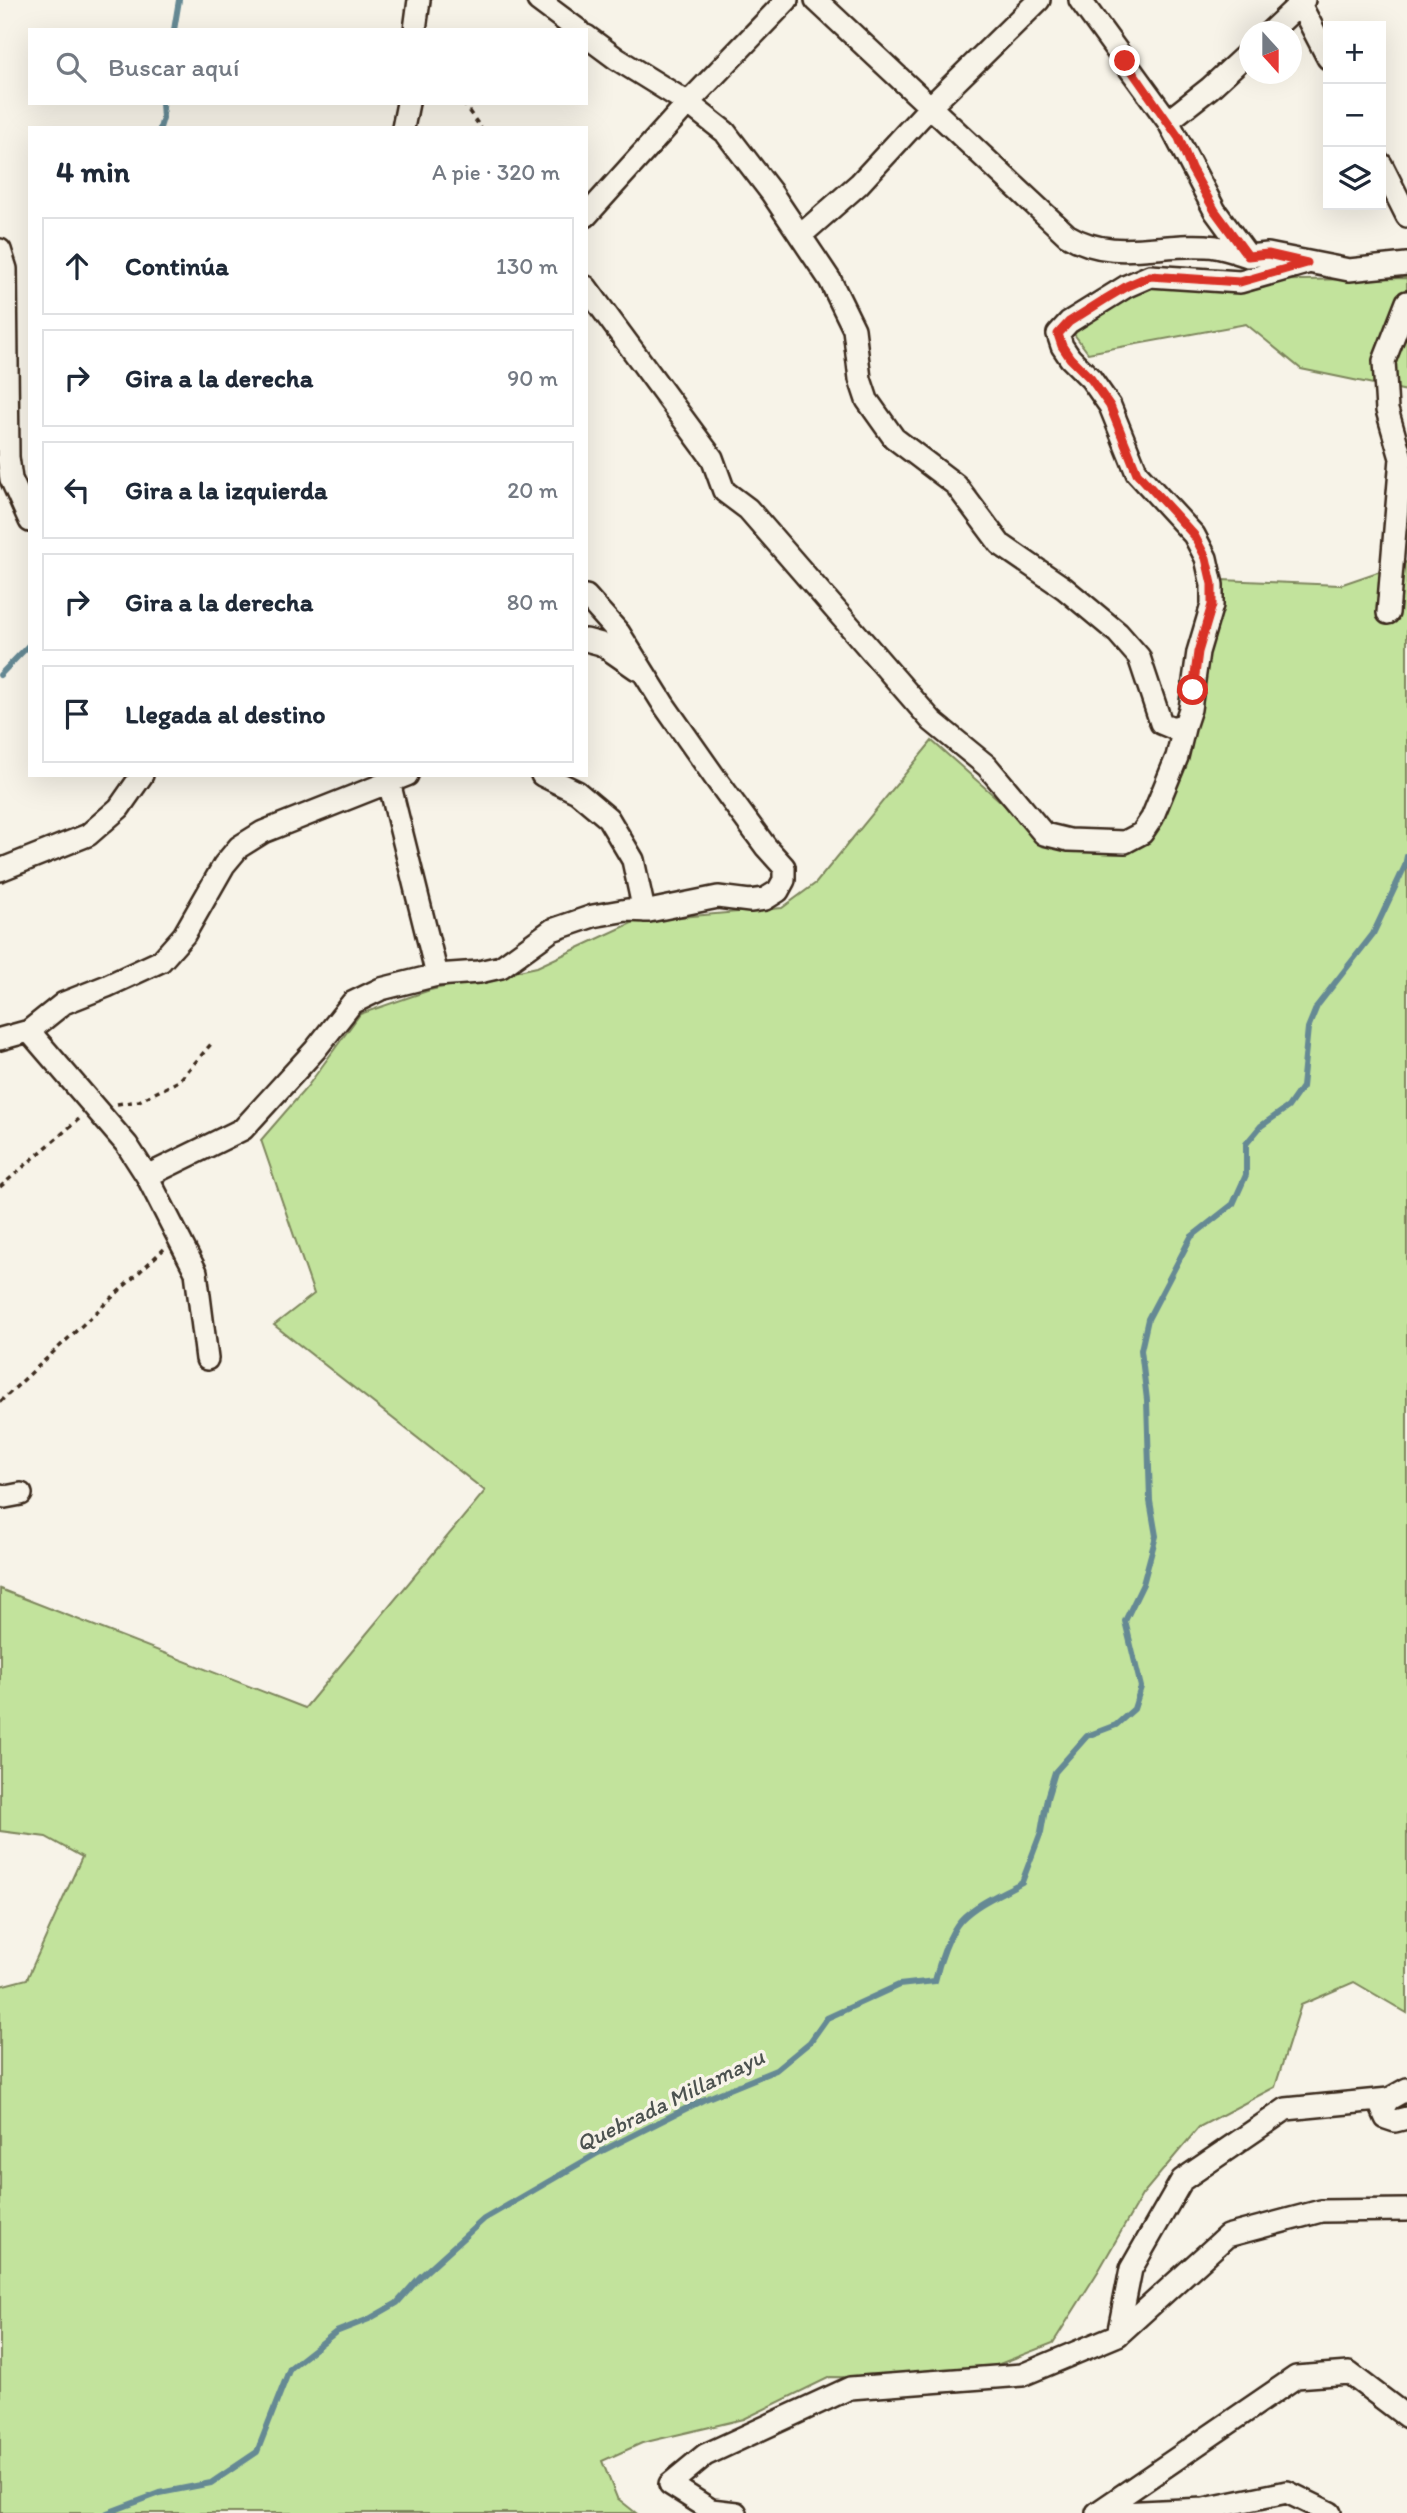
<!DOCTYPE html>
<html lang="es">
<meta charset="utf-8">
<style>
:root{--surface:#fff;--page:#f6f6f7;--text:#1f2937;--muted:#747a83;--line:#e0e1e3}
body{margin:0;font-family:Itim,sans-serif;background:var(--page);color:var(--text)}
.controls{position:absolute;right:21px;top:21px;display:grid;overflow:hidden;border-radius:0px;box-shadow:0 7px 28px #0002}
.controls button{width:63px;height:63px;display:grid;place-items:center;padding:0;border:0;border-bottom:2px solid var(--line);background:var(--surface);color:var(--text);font:35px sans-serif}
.compass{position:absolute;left:1239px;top:21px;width:63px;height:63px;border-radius:50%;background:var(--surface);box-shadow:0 7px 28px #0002;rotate:159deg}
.stop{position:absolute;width:21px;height:21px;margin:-16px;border:5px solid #d93025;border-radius:50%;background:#fff}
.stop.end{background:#d93025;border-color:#fff;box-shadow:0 2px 7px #0008}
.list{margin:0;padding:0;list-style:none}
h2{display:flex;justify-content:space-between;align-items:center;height:91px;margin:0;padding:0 28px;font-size:30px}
h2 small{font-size:23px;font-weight:400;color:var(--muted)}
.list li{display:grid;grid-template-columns:46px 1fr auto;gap:21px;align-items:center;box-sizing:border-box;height:98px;margin:0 14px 14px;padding:0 14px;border:2px solid var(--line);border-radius:0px}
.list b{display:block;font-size:26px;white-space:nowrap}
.list em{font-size:23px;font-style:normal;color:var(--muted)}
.icon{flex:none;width:38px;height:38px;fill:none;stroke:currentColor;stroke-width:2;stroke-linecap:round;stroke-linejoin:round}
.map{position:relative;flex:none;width:1407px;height:2513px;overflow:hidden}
.search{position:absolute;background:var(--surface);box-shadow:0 7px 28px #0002;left:28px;top:28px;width:560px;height:77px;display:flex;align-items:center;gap:18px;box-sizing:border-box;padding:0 24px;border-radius:0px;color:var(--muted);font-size:26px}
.panel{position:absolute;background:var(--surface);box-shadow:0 7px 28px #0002;left:28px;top:126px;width:560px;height:651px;border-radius:0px}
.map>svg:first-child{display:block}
.green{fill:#c2e39c;stroke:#7e865d;stroke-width:2}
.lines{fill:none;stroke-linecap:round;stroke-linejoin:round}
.stream{stroke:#658994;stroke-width:6}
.minor-casing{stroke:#3b2a1e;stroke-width:26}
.path{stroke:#3b2a1e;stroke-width:3.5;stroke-dasharray:5 5;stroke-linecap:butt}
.minor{stroke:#f7f3e8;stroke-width:21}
.route{stroke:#d93025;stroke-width:9}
.labels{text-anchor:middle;stroke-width:7;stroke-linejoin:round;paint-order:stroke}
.water-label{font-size:23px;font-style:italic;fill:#4c524f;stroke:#f7f3e8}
</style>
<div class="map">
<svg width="1407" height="2513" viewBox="0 0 1407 2513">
<rect width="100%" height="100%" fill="#f7f3e8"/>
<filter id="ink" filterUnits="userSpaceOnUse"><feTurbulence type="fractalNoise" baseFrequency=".0143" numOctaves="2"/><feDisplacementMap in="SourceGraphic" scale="14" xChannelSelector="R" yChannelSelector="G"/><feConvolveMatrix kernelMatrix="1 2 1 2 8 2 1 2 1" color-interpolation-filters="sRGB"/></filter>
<g filter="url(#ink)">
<path class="green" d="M1407,278V391L1301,369L1246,324L1088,353L1074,334L1135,289L1245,281Z
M1407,562V2013L1354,1982L1301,2005L1275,2087L1199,2127L1142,2195L1099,2270L1053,2343L961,2379L830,2377L744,2419L642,2443L602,2461L617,2498L636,2513H0V1986L27,1979L82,1857L46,1837L0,1831V1589L305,1708L485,1491L274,1325L314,1294L261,1140L307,1087L360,1014L430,990L537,967L636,921L782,908L816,883L932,741L1041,837L1145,831L1196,727L1222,580L1340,585Z"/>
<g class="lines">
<path class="stream" d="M174,30L179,0
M160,128L163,118L162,103
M0,675L30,644
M107,2513L160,2493L211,2483L257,2452L290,2368L336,2332L369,2319L397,2303L420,2277L484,2219L598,2153L703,2100L776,2070L810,2042L827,2018L899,1985L935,1981C939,1963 949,1933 961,1920C977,1903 1003,1893 1022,1882L1041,1832L1047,1798L1055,1772L1087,1736L1116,1725L1134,1709L1141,1687L1125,1621L1143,1584L1156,1536L1150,1501L1147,1400L1141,1350L1148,1319L1191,1237L1233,1204L1246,1175V1144L1261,1126L1288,1107L1302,1087L1308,1028L1317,1006L1373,934L1405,866L1407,856"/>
<g class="minor-casing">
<path id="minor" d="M538,0L578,30
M816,0L1067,235C1114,264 1165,240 1216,247C1227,249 1238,253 1248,256
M1080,0L1168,121L1215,211L1248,256L1268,254L1349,270L1407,264
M1300,4L1328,58
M415,30L419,0
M1270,32L1304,0
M586,36L617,59L688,103L725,132L771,192L830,280L854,329L860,379L867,400L894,438L956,485L1000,544L1064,588L1118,633L1139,657L1161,723L1173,728L1185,724L1190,709L1198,652L1212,605V585L1206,558L1194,535L1137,473L1110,406L1091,379L1070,358L1062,346L1058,334L1069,322L1127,286L1150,276L1240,282L1307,263
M1168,121L1210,88L1250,51
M403,128L408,103
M1381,164L1407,216
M586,216L688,103L787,0
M801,235L859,184L931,106L1039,0
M0,250L6,269L8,457L11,479L30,521
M586,287L712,458L724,491L748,509L932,721L987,766L1044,834L1069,840L1125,842L1142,833L1152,818L1177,757L1185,724
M1388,613L1401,458L1387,410L1384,361L1407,302
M586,640L601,644L637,669
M542,775L577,792L608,818L633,860L644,911
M389,782L437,975
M0,870L88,835L119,808L142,775
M29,1031L127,1145L147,1176L196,1272L207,1359
M0,1039L29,1031L64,1003L107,986L161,961L184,935L224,865L239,847L263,832L407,775
M147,1176L243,1129L315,1050L352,1003L381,989L437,975L479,972L501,967L552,930L593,916L627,910L649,911L718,897L750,901L765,899L778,891L784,880V867L766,847L716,779L664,705L619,633L586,596
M0,1495L5,1497L21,1494
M1407,2089L1389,2099L1382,2109L1386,2118L1395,2121L1407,2118
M1118,2335L1131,2269L1182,2180L1286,2109L1389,2099
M736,2513L711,2510L670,2484L705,2455L850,2388L1022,2375L1118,2335L1227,2236L1321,2211L1407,2210
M1097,2513L1296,2377L1349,2373L1407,2417
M1121,2513L1204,2509L1287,2492L1330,2513"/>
</g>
<path class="path" d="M463,103L481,128
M117,1104L139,1101L179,1081L212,1043
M0,1187L79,1119
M0,1402L164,1249"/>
<use href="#minor" class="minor"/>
</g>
</g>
<g class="lines" filter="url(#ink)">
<path class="route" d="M1125,61L1179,138L1191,168L1215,211L1248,256L1268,254L1307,263L1240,282L1150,276L1127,286L1107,298L1069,322L1058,334L1062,346L1070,358L1091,379L1110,406L1137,473L1194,535L1206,558L1212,584V605L1198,652L1193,690"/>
</g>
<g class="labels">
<g class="water-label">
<text transform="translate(670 2100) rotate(-26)" y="8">Quebrada Millamayu</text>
</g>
</g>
</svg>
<div class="controls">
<button>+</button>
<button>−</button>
<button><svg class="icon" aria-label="layers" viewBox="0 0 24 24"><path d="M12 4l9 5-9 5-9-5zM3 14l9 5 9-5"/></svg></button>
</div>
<svg class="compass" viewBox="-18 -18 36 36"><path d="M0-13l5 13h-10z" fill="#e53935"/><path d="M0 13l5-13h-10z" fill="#747a83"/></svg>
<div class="stop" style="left:1193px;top:690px"></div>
<div class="stop end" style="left:1125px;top:61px"></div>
<div class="search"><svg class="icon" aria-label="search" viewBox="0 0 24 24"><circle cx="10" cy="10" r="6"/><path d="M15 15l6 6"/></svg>Buscar aquí</div>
<section class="panel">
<h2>4 min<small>A pie · 320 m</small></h2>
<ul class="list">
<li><svg class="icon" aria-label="ahead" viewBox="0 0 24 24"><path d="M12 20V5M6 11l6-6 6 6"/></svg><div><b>Continúa</b></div><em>130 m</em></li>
<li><svg class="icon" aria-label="right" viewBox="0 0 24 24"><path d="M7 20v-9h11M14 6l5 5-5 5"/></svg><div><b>Gira a la derecha</b></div><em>90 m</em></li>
<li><svg class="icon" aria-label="left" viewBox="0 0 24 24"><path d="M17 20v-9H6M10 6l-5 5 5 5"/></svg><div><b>Gira a la izquierda</b></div><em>20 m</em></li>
<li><svg class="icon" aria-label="right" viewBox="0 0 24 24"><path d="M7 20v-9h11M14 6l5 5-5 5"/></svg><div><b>Gira a la derecha</b></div><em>80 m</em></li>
<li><svg class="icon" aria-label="arrive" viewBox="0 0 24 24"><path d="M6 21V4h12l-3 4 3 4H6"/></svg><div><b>Llegada al destino</b></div></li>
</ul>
</section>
</div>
